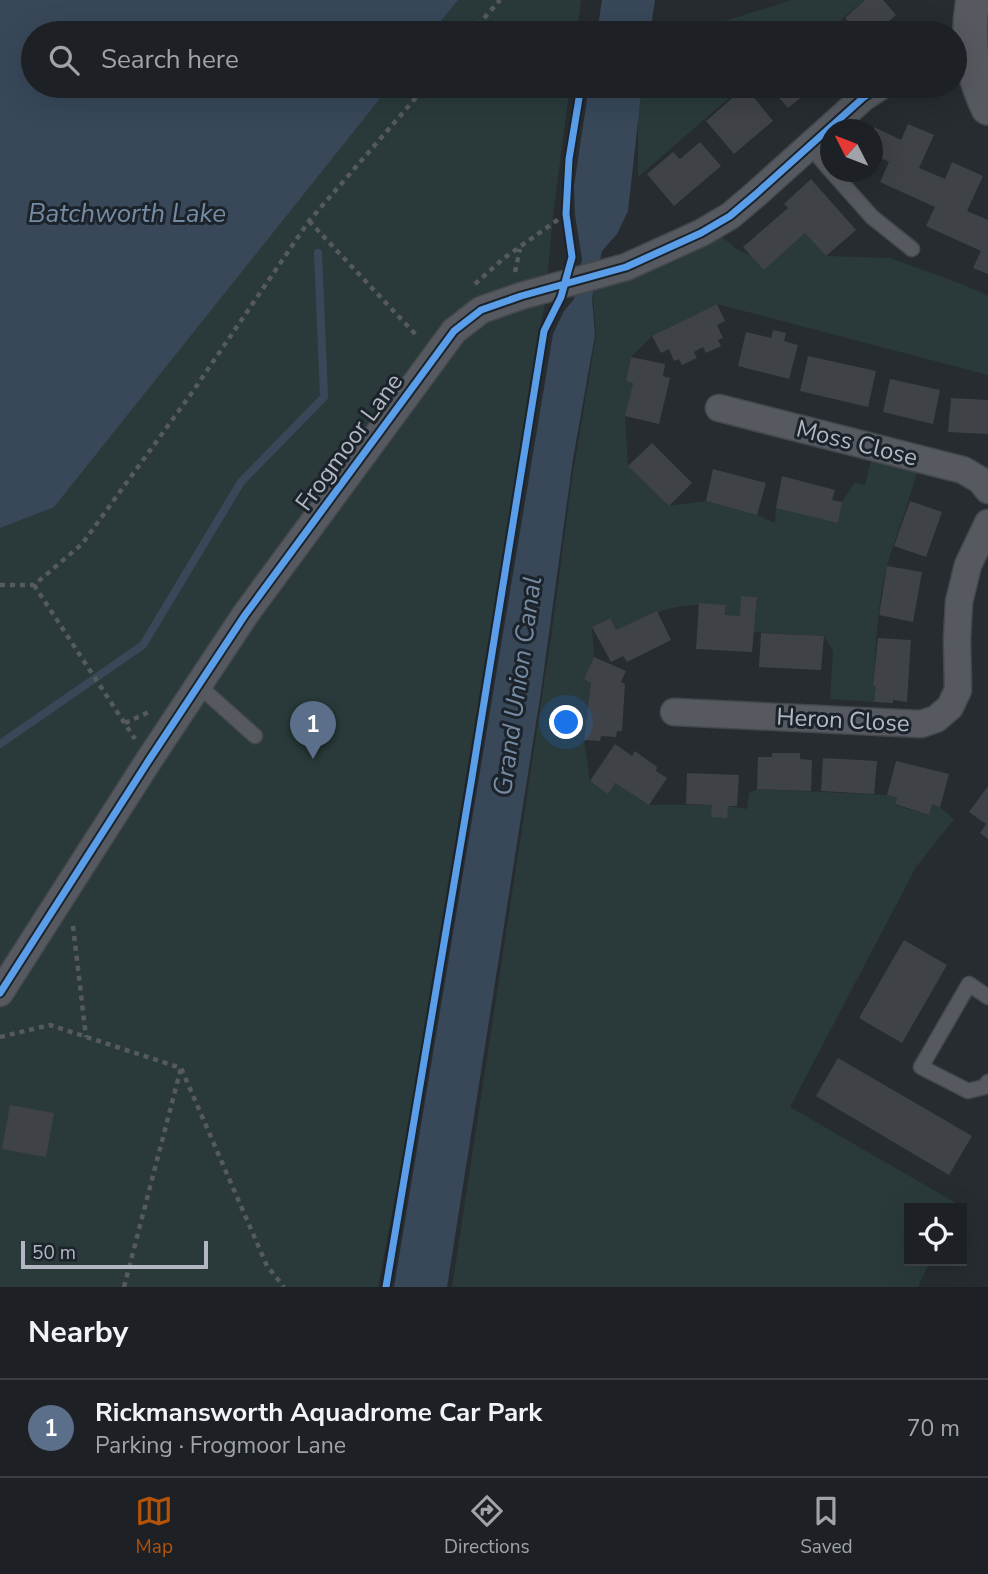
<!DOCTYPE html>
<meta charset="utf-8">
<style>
:root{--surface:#1d2125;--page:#2a2e32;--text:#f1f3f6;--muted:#a0a3a7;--line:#3b3e42;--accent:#b45309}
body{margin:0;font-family:"Nunito Sans",sans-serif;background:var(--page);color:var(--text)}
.controls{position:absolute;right:21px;bottom:21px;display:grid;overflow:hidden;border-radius:0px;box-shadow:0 7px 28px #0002}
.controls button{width:63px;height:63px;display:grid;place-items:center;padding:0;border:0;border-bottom:2px solid var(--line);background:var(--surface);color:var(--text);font:35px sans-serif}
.compass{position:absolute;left:820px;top:119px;width:63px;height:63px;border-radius:50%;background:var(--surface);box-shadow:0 7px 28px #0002;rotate:312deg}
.scale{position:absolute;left:21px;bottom:18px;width:187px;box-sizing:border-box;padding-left:7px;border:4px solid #b1b8c2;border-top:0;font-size:19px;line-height:24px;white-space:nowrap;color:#b1b8c2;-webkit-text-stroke:5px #1c232b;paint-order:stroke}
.you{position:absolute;left:567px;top:723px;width:24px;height:24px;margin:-18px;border:5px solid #fff;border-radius:50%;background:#1a73e8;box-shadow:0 0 0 10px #1a73e833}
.badge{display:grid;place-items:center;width:46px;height:46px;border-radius:50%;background:var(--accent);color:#fff;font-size:23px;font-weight:700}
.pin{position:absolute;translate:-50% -58px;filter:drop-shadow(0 2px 4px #0008)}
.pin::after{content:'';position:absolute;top:37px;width:24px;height:21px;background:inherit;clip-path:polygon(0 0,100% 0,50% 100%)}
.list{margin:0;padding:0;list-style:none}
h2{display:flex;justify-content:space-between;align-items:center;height:91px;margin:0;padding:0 28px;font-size:30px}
h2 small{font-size:23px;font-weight:400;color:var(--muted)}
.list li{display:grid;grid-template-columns:46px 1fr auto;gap:21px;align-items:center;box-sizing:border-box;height:98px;padding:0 28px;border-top:2px solid var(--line)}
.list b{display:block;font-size:26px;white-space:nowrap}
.list p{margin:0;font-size:23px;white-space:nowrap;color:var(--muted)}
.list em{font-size:23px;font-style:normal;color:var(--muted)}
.icon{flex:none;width:38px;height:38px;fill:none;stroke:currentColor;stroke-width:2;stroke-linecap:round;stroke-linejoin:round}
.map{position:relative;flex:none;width:988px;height:1287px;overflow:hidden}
.search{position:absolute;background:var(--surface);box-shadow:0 7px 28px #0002;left:21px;right:21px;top:21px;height:77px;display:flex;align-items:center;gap:18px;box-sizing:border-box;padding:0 24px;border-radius:38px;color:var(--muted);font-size:26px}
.sheet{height:189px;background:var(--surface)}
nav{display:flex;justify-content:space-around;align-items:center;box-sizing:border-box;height:98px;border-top:2px solid var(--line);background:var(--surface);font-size:19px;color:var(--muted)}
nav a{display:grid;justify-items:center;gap:4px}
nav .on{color:var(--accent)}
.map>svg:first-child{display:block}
.green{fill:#2a3a3a}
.water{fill:#384859}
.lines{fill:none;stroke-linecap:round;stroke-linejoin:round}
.stream{stroke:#384859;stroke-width:8}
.building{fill:#3f4348}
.service-casing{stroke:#44484c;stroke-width:17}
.minor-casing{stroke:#44484c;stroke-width:29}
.tertiary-casing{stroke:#44484c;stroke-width:36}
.path{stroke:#565a5e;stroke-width:4.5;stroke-dasharray:5 5;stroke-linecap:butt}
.service{stroke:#565a60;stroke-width:14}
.minor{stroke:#565a60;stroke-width:26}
.tertiary{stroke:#565a60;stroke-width:33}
.cycleway-casing{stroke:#1c232b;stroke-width:11}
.cycleway{stroke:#5a9eea;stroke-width:7}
.labels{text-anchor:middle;stroke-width:6;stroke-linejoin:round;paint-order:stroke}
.street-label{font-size:24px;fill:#b1b8c2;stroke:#1c232b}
.water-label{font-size:26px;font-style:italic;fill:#758ba3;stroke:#1c232b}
</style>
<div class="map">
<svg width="988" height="1287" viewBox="0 0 988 1287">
<rect width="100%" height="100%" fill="#272c31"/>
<path class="green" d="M0,0H581L577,33H33V86H570L554,207L545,302L402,1160L378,1287H0Z
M792,0H865L825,33H650L651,30L725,21Z
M642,86H743L638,177V117Z
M805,233L826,256L890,258L964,285L988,296V375L717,304L652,336L631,357L626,381L633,383L625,416L628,465L669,506L706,501L757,515L775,523L776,508L838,523L842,502L854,483L865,485L871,460L917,471C909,504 896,534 887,566C877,604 876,646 873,686H876L874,702L830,699L833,651L824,636L754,632L757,597L741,596L740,616L726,615V605C679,602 658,610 616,630L609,618L592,627L594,657L584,679L591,683L584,740L590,781L608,793L615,783L649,805H712V817L728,806L747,809L749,793L757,789L887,795L897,798L895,805L928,815L932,804L940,807L954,819L916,867L790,1107L956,1203L953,1208H909V1261H930L918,1287H452L551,638L572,479L596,336L593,297L595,284L721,236L739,251L751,255L764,270Z"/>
<path class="water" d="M0,0H458L431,33H33V86H390L54,507L0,528Z
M602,0H655L650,33H597Z
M589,86H642L628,211L617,234L602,251L592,298L595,335L573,459L541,691L447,1287H394L553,334L564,311L574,299L582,259L575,215L574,186Z"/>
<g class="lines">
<path class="stream" d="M0,744L143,645L241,482L324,397L318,253"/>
</g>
<path class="building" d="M865,0H883L896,15L875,33H859L845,18Z
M841,20L852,33H825Z
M769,86H815L788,108Z
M745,87L773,121L734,154L706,121Z
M908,124L934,135L919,168L945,179L952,162L983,176L967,211L988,220V274L973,268L981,251L926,226L935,207L880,182L889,162L872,154L874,127L901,140Z
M700,142L721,166L674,206L647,174L673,152L680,159Z
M811,179L856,230L826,256L805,233L764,270L743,247L788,208L784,204Z
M717,304L725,321L717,325L723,338L718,340L721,346L706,353L703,347L694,352L697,358L682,365L679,359L674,361L669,349L661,353L652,336Z
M773,330L786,333L784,341L798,345L789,379L738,366L746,332L771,338Z
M808,356L876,371L868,407L800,391Z
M631,357L665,364L663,376L670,378L659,424L625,416L633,383L626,381Z
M890,379L940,390L933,424L883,412Z
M951,398L988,400V434L948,432Z
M652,443L692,483L669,506L628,466Z
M713,469L766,483L757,515L706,501Z
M782,476L835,490L832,500L842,502L838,523L776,508Z
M910,501L942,512L926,557L894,546Z
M887,566L922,572L913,622L879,615Z
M741,596L757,597L752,652L696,649L699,603L726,605L725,615L740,616Z
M657,611L671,640L627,662L623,656L611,662L592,627L610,618L616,630Z
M761,633L824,636L821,670L759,667Z
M878,638L911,640L907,702L893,700V703L874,702L876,686H873Z
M594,657L626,671L621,682L625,684L622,731H617L616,737L601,736L600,741L584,740L591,683L584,679Z
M615,744L632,756L635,751L657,767L656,771L667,778L649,805L615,783L608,794L590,781Z
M772,753H800V759L812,760L811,791L757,789L758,757H772Z
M823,758L877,761L874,794L821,791Z
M896,761L949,774L940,807L932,804L929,815L895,804L897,798L887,795Z
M687,773L739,775L737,806H728L727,818L711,817L712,805L686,804Z
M988,786V839L980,833L986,824L969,812Z
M904,940L947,965L902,1043L859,1018Z
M838,1058L972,1136L949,1175L816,1096Z
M10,1105L54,1113L46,1157L2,1149Z"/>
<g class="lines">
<g class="service-casing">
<path id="service" d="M810,146L830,170
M832,172L872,217L912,249
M198,685L255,736
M988,997L969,984L921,1067L968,1091L984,1087L988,1082"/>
</g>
<g class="minor-casing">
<path id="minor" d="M719,408L963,470L980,480L988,490
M674,712L921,724L936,719L950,707L958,690L957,639L959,602L968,565L988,523
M0,993L149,760L245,615L454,331L481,310L521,296L626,267L701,233L730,216L756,194L864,97L881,86"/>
</g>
<g class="tertiary-casing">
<path id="tertiary" d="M973,0C966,37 972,74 988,108"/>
</g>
<path class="path" d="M471,33L500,0
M309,221L418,337
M515,272L520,249
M475,284L504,258L566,214
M0,585H34L82,544L191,394L309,221L426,86
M34,585L135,739
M125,723L149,712
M73,926L86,1037
M0,1037L50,1025L181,1068L267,1266L284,1287
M124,1287L181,1068"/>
<use href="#service" class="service"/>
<use href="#minor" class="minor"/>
<use href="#tertiary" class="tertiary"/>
<g class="cycleway-casing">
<path id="cycleway" d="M0,993L149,760L245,615L454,331L481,310L521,296L626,267L701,233L730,216L756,194L864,97L881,86
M386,1287L471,783L544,331L561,297L572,257L566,214L569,159L581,86"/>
</g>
<use href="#cycleway" class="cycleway"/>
</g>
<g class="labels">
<g class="street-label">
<text transform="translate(349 442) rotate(-54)" y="8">Frogmoor Lane</text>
<text transform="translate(857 443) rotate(14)" y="8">Moss Close</text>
<text transform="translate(843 720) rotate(3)" y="8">Heron Close</text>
</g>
<g class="water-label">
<text x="127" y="222">Batchworth Lake</text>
<text transform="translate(517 686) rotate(-82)" y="9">Grand Union Canal</text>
</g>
</g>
</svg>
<div class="controls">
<button><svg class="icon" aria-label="locate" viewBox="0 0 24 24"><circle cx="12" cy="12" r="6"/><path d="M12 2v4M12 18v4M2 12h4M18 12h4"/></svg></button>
</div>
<svg class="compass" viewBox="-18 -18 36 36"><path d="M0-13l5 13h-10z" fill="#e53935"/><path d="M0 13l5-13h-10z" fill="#a0a3a7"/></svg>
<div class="scale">50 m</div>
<div class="you"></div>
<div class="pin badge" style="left:313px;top:759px;background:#5c6f8a">1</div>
<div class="search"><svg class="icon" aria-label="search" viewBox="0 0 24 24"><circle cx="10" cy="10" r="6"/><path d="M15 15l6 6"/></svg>Search here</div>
</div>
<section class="sheet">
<h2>Nearby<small></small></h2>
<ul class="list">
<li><span class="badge" style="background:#5c6f8a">1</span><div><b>Rickmansworth Aquadrome Car Park</b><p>Parking · Frogmoor Lane</p></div><em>70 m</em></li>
</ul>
</section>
<nav>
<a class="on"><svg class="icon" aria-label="map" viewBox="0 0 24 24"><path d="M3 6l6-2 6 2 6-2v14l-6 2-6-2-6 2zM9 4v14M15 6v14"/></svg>Map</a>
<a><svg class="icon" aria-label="directions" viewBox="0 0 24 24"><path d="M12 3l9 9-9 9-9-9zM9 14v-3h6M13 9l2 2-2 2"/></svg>Directions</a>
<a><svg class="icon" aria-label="saved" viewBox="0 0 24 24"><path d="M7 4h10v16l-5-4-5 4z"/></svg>Saved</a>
</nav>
